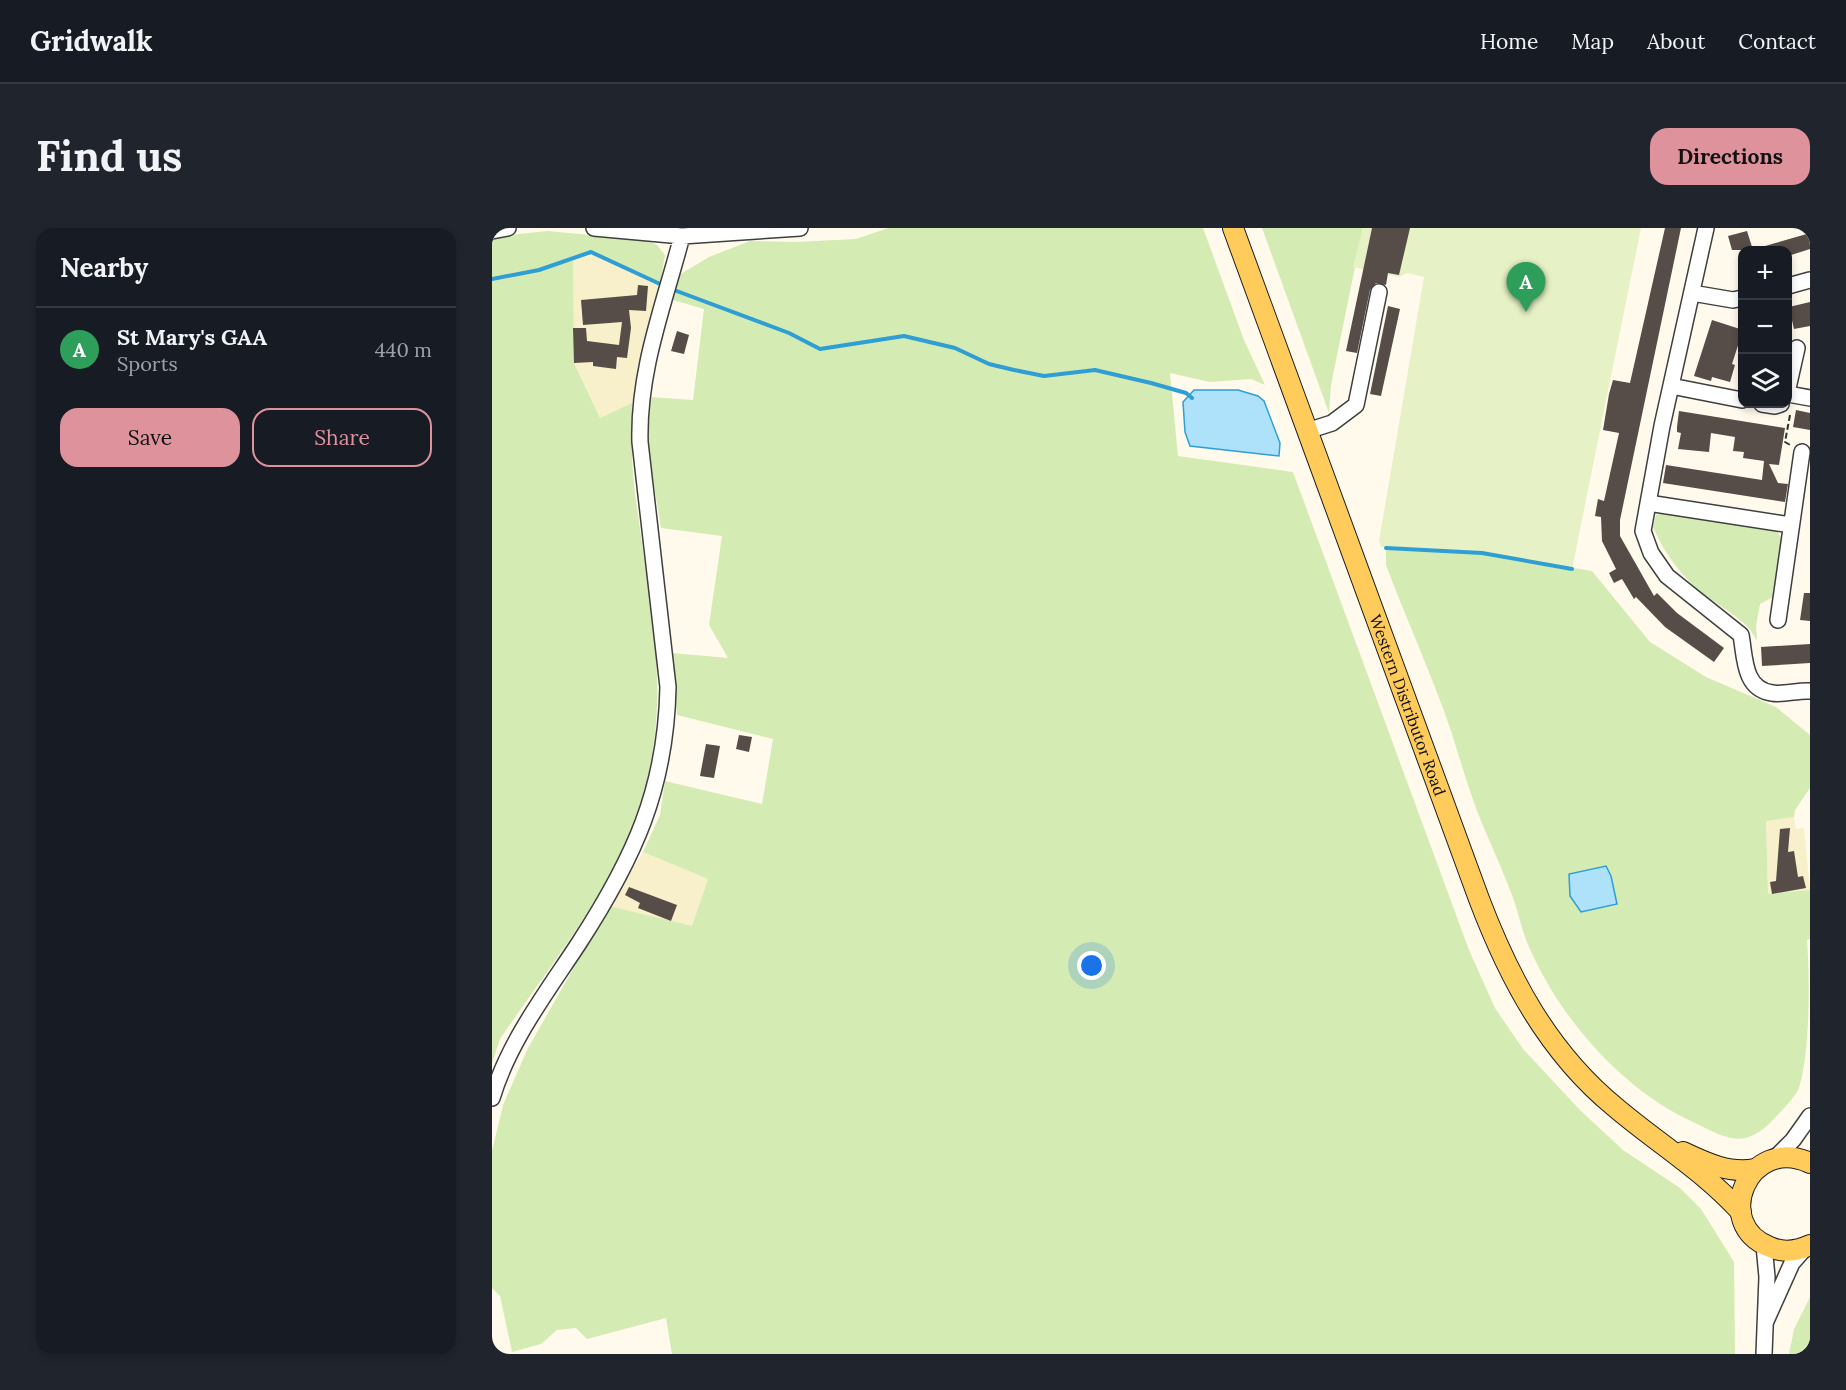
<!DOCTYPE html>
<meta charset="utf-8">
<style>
:root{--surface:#171b24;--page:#20242c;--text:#f1f3f6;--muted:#9ea1a6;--line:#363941;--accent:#dd929c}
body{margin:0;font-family:Lora,serif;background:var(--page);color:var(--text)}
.controls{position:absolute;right:18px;top:18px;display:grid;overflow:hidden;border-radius:12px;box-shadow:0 3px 9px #0003}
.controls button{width:54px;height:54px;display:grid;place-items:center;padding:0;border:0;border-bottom:2px solid var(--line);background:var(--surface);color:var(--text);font:30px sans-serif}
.you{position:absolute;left:600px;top:738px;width:21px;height:21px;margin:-15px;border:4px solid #fff;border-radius:50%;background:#1a73e8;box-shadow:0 0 0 9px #1a73e833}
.badge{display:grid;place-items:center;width:39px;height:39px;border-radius:50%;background:var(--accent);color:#fff;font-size:20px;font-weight:700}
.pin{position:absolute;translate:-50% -50px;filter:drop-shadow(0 2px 3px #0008)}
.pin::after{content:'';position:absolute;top:32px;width:21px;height:18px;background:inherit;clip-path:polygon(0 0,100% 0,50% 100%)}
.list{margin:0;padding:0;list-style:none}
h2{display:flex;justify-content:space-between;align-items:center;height:78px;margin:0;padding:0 24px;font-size:26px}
h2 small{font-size:20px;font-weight:400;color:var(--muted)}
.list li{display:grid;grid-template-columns:39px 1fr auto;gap:18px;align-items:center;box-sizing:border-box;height:84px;padding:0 24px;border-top:2px solid var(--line)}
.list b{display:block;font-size:22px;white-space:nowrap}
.list p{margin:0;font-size:20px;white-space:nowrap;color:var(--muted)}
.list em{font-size:20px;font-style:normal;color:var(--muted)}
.actions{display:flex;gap:12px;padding:18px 24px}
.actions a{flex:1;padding:14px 0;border:2px solid var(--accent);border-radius:18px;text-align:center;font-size:21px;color:var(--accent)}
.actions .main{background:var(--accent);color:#111}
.icon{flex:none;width:33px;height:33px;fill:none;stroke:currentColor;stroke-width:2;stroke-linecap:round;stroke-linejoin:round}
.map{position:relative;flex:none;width:1318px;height:1126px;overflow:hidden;border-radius:18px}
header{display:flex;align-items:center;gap:36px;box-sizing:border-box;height:84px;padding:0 30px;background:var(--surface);border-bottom:2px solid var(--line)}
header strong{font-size:28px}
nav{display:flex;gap:33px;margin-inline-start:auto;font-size:21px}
.intro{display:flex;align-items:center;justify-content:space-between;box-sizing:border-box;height:144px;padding:0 36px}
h1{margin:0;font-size:42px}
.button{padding:15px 27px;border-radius:18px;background:var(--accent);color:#111;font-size:21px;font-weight:700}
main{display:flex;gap:36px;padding:0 36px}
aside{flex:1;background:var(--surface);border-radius:18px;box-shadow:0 3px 9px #0003}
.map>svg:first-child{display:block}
.farmland{fill:#f7f0ca}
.green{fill:#d4ecb3}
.pitch{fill:#e6f2c5}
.water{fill:#ade2fa;stroke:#2f9ed5;stroke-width:1.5}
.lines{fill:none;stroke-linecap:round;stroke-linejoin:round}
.stream{stroke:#2f9ed5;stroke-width:4}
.building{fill:#564c48}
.minor-casing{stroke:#3f3f3f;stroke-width:18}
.major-casing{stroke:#1d1d1d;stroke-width:22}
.path{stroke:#2e2e2e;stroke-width:2;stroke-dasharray:6 3;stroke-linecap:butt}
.minor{stroke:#fff;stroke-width:15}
.major{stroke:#ffcc5c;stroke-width:20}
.labels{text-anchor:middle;stroke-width:6;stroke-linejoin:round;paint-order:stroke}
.street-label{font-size:16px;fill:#0c0c0c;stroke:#fff}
</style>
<header>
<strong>Gridwalk</strong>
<nav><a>Home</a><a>Map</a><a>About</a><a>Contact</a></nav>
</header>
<div class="intro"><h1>Find us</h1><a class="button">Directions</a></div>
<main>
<aside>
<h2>Nearby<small></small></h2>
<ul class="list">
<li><span class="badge" style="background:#2e9e5b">A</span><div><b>St Mary's GAA</b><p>Sports</p></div><em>440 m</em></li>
</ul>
<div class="actions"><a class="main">Save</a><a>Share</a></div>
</aside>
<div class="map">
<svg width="1318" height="1126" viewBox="0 0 1318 1126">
<rect width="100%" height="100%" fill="#fffaec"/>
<path class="farmland" d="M99,24L168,56L140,175L108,190L82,135L81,29Z
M1302,589L1304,601L1312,600L1318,662L1276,667L1274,592Z
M151,624L216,651L200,699L117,678Z"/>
<path class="green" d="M396,0H711L752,112L773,157L759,151L718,154L678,145L686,228L801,244L977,722L1003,780L1031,821L1088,882L1131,922L1188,960L1209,981L1242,1034L1243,1126H180L174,1090L95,1111L84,1100L65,1102L49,1116L20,1124L8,1068L0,1060V923L11,877L36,820L117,678L200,698L216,651L151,624L168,587L173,553L270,576L281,511L185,487L180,425L236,430L217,397L230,308L169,300L155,214L158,169L201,172L212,81L181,72L187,47L217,29L258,13L303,14L364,11Z
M770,0H871L839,157L837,185Z
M55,3L154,12L165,17L173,27L168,56L99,24L81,30L82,135L108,190L140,175C140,202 139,230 142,257C155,367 183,464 149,575C145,587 142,602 136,613C102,683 52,747 8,811L0,835V9Z
M1172,285L1284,301L1289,310L1283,368L1268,376L1264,398L1265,413C1255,392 1233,382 1214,368C1190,349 1173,327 1161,299L1164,287Z
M894,320L990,325L1100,343L1158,414L1214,449L1284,479L1318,507V560L1303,582L1302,589L1274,593L1276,666L1318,662V711L1315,712C1318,752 1318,825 1307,860C1301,872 1289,883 1280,893C1252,921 1236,911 1205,896C1131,863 1069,792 1037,719C1030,704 1027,686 1021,670C1011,642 998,615 987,588C976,560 968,531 959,503C940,447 915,393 894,337Z
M1318,1069V1126H1297L1302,1101Z"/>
<path class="pitch" d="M871,0H1149L1080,341L990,325L889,319L887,313L932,49L915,45L907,49L861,39Z"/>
<path class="water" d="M702,162H746L766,168L772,173L788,215L787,228L698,218L693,204L691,174Z
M1114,638L1119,648L1125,676L1089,684L1078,668L1077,646Z"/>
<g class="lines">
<path class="stream" d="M0,51L47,42L99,24L168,56
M182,62L297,105L328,121L412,108L463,120L497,136L522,142L552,148L603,142L659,155L694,165L700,170
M894,320L990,325L1080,341"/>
</g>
<path class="building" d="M880,0H918L907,47L896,45L894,57L884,55L878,62L865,125L854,123Z
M1173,0H1189L1128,292V308L1162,368L1165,365L1185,385L1232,420L1222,434L1173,399L1144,369L1142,371L1130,351L1122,355L1117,345L1124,341L1110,313L1109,289L1103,288L1106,271L1112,273L1127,205L1111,202L1117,166L1121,152L1138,155Z
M1255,3L1261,22H1240L1236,8Z
M1318,5V21L1296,28V22H1267L1266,20Z
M146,57L156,58L154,83L137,82L139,100L135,130L125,129L124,141L101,138V134L82,135L81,100H94L95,113L127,117L130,94L91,97L89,72L145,67Z
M1318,74V98L1302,101L1297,79Z
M896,78L908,81L889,168L878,166Z
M1220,92L1251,102L1240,136L1243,137L1238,154L1220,149L1219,153L1202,148Z
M185,103L197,107L192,126L179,123Z
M1304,182L1318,185V202L1301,199Z
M1187,183L1293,200L1287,237L1277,236L1286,255L1296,256L1293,274L1171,255L1174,237L1270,252L1272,233L1251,230L1252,224L1241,223L1243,209L1219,205L1217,224L1186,221L1189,205L1185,204V199Z
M1312,365H1318V393L1308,392Z
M1318,416V435L1270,438L1269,419Z
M247,507L260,509L257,524L244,521Z
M214,516L228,518L222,550L208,548Z
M1298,600L1296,624L1302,623L1306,649L1311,648L1314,660L1280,666L1278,654L1284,653L1288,601Z
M137,659L185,677L179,693L146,680L148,675L133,667Z"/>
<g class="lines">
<g class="minor-casing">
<path id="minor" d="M102,0L190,8L308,0
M1214,0L1170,198L1151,303L1159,325L1175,348L1249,407C1253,428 1251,461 1280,465C1292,467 1306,462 1318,463
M0,3L16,0
M1296,58L1318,52
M1200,65L1241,72L1250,70
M1179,158L1250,172
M1296,160L1305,120
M1296,166L1318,170
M1270,176L1283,178L1289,176
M815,203L840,195L864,177L887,64
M1156,275L1299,297
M1286,392L1310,224
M0,870C17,813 55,764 87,715C142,630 174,561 176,459L148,214C146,142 172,77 190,8
M1283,930L1301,912L1318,888
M1274,1093L1300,1035L1315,1018
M1272,1126L1275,1049L1272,1017"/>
</g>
<g class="major-casing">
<g id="major">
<path id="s1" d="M741,0L987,671C1017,750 1056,824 1123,879C1164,914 1212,943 1249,984"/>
<path d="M1191,924C1214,935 1238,946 1263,941"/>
<path d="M1318,935C1256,906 1219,997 1278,1019C1291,1025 1305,1023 1318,1017"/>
</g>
</g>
<path class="path" d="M1298,187L1293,214L1300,218"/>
<use href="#minor" class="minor"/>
<use href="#major" class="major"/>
</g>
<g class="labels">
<g class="street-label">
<text dy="6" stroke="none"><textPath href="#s1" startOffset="508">Western Distributor Road</textPath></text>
</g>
</g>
</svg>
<div class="controls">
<button>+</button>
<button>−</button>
<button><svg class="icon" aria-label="layers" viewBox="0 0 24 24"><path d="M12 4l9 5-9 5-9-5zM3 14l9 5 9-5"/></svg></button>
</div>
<div class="you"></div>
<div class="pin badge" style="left:1034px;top:84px;background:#2e9e5b">A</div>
</div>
</main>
